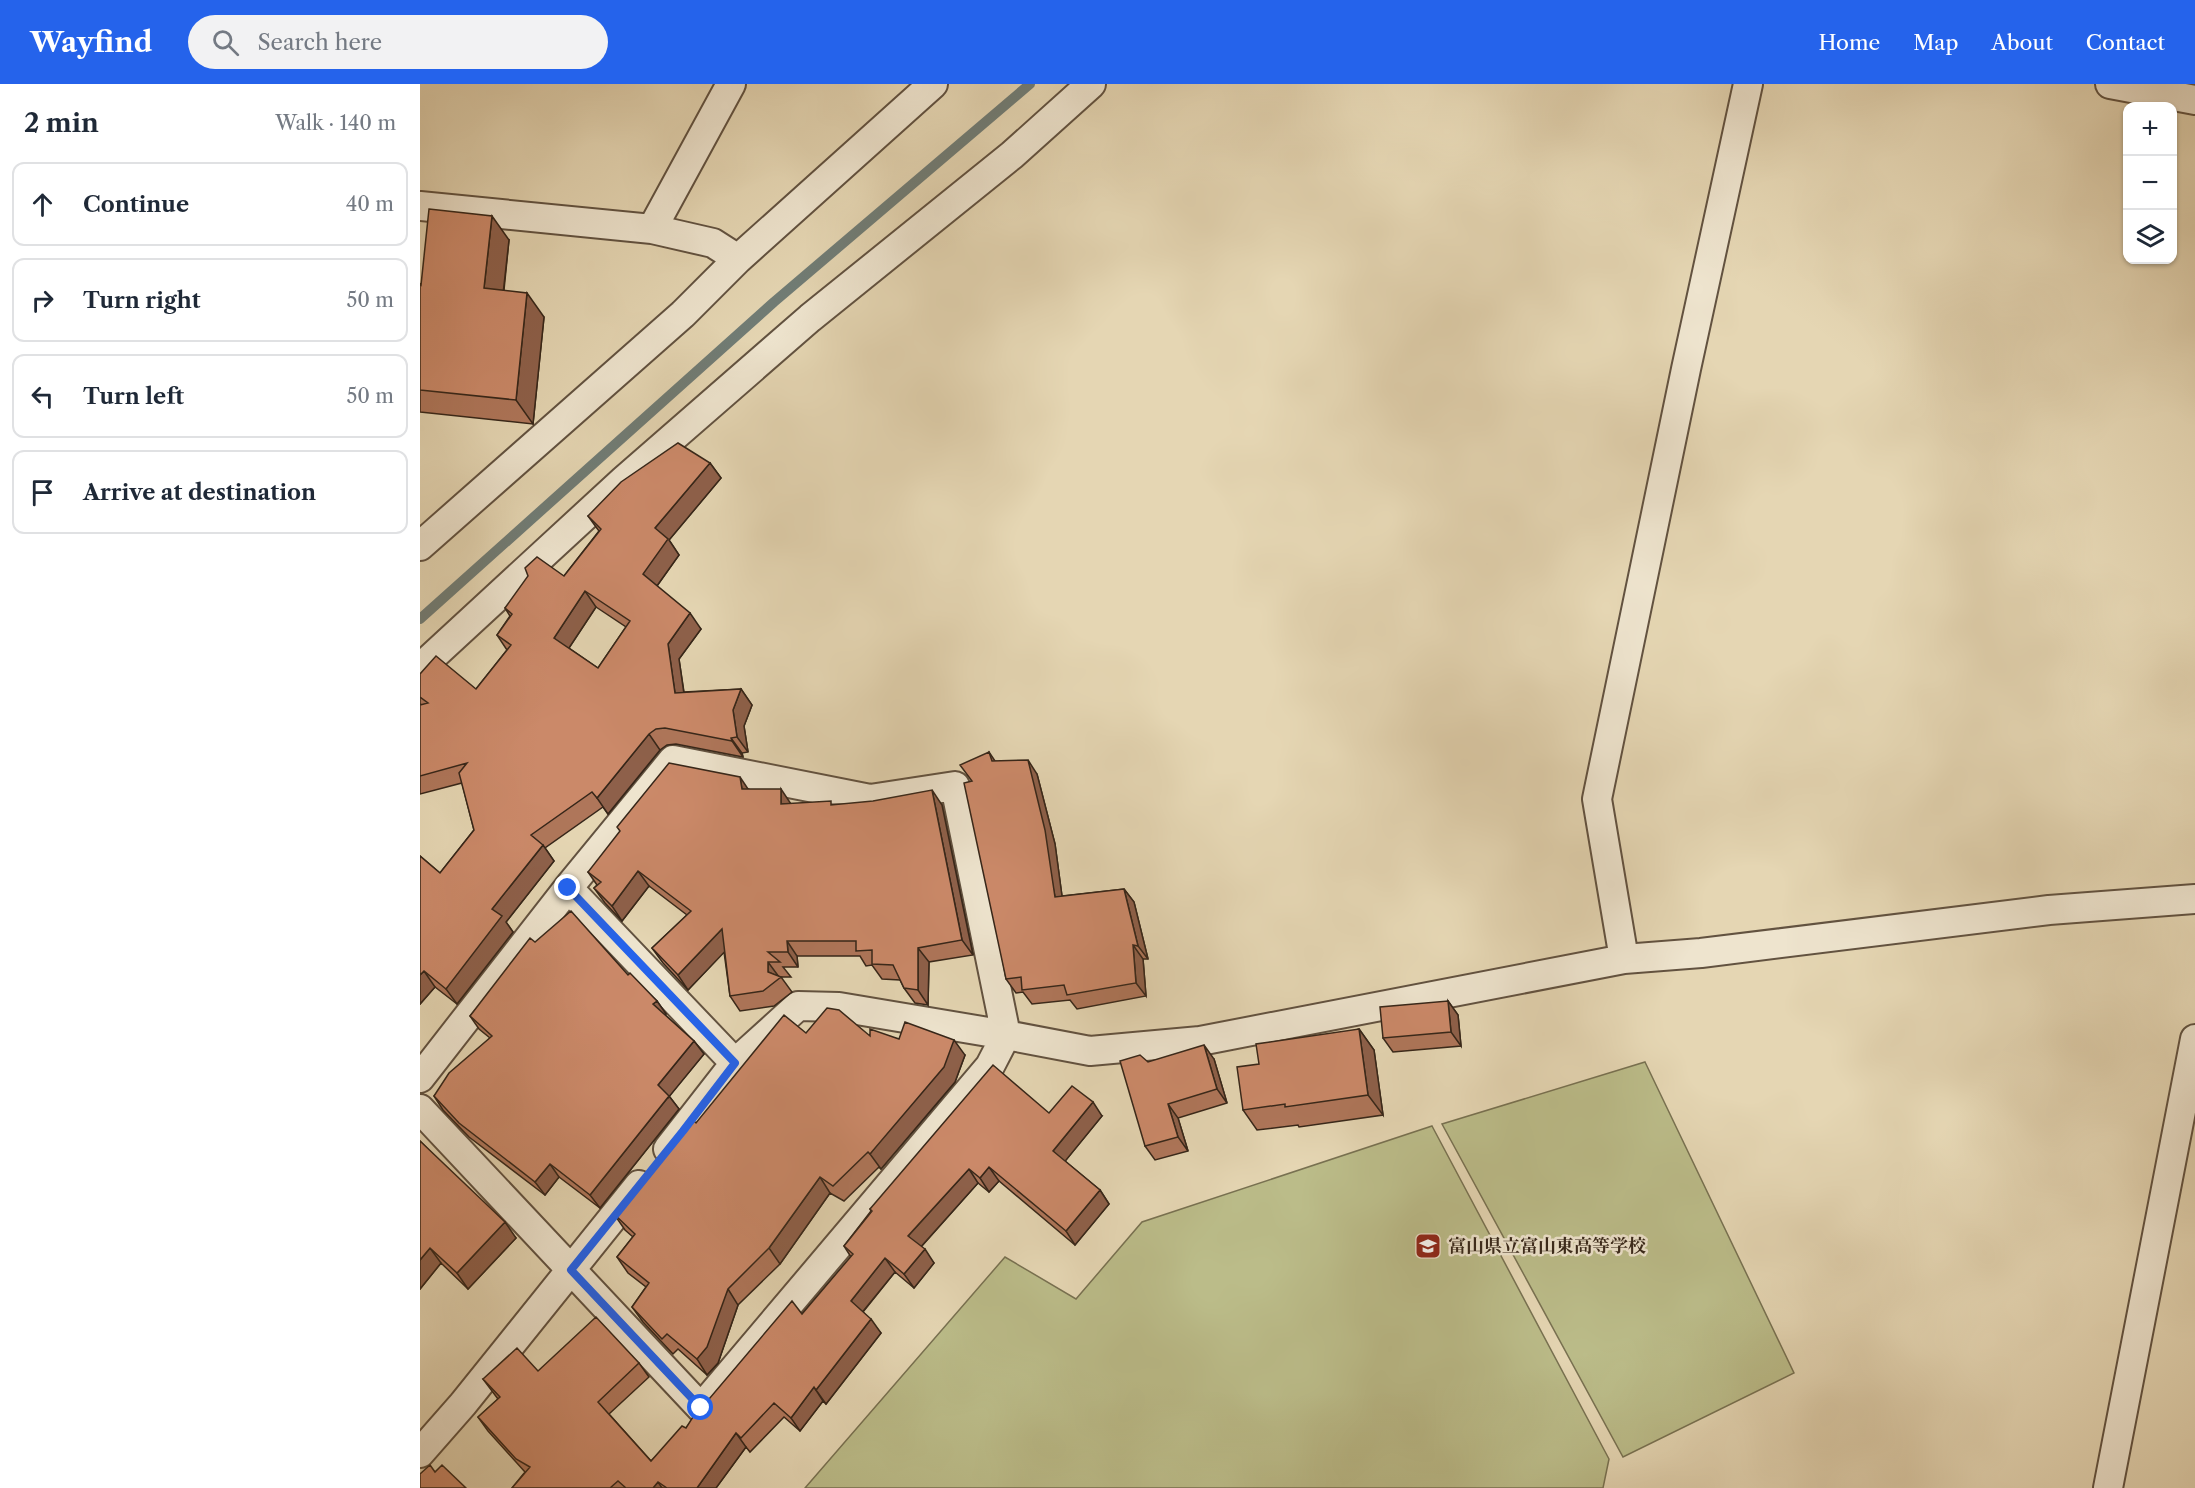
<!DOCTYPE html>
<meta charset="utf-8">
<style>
:root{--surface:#fff;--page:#f2f2f3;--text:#1f2937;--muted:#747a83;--line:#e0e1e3;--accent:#2563eb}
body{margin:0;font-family:"Libre Caslon Text","Noto Serif JP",serif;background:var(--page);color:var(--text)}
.controls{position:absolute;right:18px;top:18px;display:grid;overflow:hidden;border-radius:12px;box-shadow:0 2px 4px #0004}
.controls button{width:54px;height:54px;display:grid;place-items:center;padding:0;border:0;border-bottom:2px solid var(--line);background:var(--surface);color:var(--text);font:30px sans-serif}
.stop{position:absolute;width:18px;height:18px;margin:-14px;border:4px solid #2563eb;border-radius:50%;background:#fff}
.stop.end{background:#2563eb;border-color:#fff;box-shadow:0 2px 6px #0008}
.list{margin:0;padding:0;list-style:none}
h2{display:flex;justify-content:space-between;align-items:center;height:78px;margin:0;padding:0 24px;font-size:26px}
h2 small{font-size:20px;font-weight:400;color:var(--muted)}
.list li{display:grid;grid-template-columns:39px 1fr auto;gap:18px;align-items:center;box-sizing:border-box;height:84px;margin:0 12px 12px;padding:0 12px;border:2px solid var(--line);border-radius:12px}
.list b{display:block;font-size:22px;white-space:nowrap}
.list em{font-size:20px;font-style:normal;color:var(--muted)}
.icon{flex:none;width:33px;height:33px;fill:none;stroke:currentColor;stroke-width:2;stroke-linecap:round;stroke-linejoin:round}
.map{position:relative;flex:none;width:1775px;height:1404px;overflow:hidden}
header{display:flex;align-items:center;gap:36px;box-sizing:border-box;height:84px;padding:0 30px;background:var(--accent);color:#fff}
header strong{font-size:28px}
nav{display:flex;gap:33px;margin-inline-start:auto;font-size:21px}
.search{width:420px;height:54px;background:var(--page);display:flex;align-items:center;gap:15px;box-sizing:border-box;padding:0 21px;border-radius:33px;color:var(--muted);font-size:22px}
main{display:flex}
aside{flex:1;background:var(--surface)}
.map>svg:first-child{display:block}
.park{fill:#bbbc89;stroke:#787151;stroke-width:1.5}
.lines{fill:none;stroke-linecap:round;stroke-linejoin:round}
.stream{stroke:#717d76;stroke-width:10}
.minor-casing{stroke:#625240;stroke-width:32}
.minor{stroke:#eee4ce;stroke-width:28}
.wall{fill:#af765a;stroke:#362619;stroke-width:1.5;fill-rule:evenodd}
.shaded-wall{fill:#8e604a;stroke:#362619;stroke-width:1.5}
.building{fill:#cb8969;stroke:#362619;stroke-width:1.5;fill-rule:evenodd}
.route{stroke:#2563eb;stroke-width:8}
.labels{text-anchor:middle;stroke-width:5;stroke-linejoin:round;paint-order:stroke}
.poi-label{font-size:18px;font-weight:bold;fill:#362619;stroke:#eee4ce;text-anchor:start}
</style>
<header>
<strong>Wayfind</strong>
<div class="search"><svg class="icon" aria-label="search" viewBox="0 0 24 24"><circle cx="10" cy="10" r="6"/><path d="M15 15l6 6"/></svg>Search here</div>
<nav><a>Home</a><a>Map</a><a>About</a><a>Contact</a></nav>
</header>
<main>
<aside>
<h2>2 min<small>Walk · 140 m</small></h2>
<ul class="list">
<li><svg class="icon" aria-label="ahead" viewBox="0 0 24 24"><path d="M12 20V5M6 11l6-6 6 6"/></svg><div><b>Continue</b></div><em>40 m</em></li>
<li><svg class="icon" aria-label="right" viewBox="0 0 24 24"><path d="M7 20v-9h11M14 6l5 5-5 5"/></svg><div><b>Turn right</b></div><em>50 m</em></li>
<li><svg class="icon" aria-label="left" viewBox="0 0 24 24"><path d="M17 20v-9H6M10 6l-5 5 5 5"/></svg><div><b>Turn left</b></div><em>50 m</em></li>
<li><svg class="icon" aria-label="arrive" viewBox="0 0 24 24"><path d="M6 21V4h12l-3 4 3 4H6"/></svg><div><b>Arrive at destination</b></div></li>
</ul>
</aside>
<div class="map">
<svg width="1775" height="1404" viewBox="0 0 1775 1404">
<rect width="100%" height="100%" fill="#e5d6b3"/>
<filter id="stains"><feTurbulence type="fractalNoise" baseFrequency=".00333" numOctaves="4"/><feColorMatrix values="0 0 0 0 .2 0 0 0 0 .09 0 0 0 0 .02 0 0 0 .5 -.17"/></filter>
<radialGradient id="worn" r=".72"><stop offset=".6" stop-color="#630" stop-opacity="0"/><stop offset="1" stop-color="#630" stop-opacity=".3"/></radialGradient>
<path class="park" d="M1225,978L1374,1289L1203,1373L1022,1040Z
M1012,1042L1189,1375L1183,1404H385L585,1173L656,1215L722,1138Z"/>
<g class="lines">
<path class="stream" d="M0,535L354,218L610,0"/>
<g class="minor-casing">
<path id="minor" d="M1690,0L1775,16
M0,122L232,145L311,0
M232,145L293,159L318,175
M0,462L263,230L318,175L513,0
M0,584L204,396L390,234L592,71L671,0
M1204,875L1177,715L1266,285L1328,0
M0,994L148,804
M0,1025L281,1324L570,982L586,951L535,702L450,715L253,676L148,804L315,979
M248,1065L315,979L378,922L419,923L586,951L670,967L780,957L1204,875L1281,869L1629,826L1775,815
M0,1369L43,1320L219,1101
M1688,1404L1775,955"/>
</g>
<use href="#minor" class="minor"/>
</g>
<path class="wall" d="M89,156L84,206L124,233L113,340L0,328V200Z
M290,379L301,394L249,456L259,471L237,502L281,545L259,575L264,608L321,605L332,621L324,642L328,668L322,669L323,673L256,660L247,661L240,666L188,730L183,723L125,764L134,777L86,838L93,848L37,920L15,903L0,920V772L20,789L54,746L42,699L0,710V621H2L0,620V590L56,605L87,566L77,551L90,532L85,524L144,492L179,447L168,432ZM176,523L206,543L178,584L149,564Z
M569,668L575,677L617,690L635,760L642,812L704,805L714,818L728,875H723L726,912L657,925L650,916L612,920L603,908L596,909L586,895L551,697Z
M328,705L371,720L522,721L553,871L509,878L508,921L495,919L484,904L480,896L462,895L452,881L446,882L440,872H377L378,883H363L371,893H361L372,908L354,922L320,927L310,912L304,868L268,906L243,879L232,864L267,831L229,802L202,837L185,819L174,804L177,801L168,788Z
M115,858L208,891L237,917L246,930L245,931L274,957L284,970L249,1012L259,1025L180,1124L139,1093L125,1111L49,1053L23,1026L14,1012L70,954L59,945L50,932Z
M1028,917L1038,931L1041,962L973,968L963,954Z
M939,945L954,966L963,1031L879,1043L878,1041L837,1046L823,1026L839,980Z
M386,949L450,952L479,955L545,971L535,998L461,1085L459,1083L424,1117L410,1109L360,1180L318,1221L298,1279L287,1291L258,1265L253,1270L223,1238L212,1223L226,1203L208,1189L197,1173L213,1153L205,1146L194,1130L276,1039Z
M794,975L807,1019L758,1034L768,1067L735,1076L725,1062L728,978Z
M629,1029L682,1032L645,1077L680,1106L689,1120L655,1161L579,1097L569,1108L558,1099L501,1163L514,1179L494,1204L475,1188L443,1228L461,1249L406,1320L403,1317L380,1347L364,1333L330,1368L326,1363L296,1404H92L105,1388L68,1347L58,1333L78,1315L63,1295L118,1287L219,1279L229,1293L189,1330L231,1377L266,1344L284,1321L382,1230L431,1173L424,1162L451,1127L450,1125Z
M0,1057L96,1154L48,1205L21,1179L0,1205Z"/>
<path class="shaded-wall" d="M72,132L89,156L81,228L64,204Z
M107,209L124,233L113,340L96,316Z
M290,379L301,394L249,456L259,471L234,506L223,490L235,444Z
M165,507L176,523L145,570L134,554Z
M270,529L281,545L259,575L266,624L255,609L248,560Z
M321,605L332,621L324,642L328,668L317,653L313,626Z
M229,650L240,666L188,730L177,714Z
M311,654L322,669L323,673L312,657Z
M608,676L617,690L635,760L644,827L635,813Z
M320,693L330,708L322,705Z
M361,705L371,720H361Z
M512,706L522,721L553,871L542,856Z
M123,761L134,777L86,838L93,848L37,920L26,905L72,825Z
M218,787L229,802L202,837L192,822Z
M704,805L714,818L728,875L718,862Z
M302,845L312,860L268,906L258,891Z
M367,857L377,872L378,883L368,868Z
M713,861L723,875L726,912L716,899Z
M498,864L509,878L508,921L498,906Z
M348,878L359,893L348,888Z
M4,887L15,903L0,920V891Z
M237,917L246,930L243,934L233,920Z
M1028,917L1038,931L1041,962L1031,948Z
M939,945L954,966L963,1031L948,1011Z
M534,956L545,971L535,998L461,1085L450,1070Z
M274,957L284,970L248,1014L238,1001Z
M784,961L794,975L807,1019L797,1005Z
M249,1012L259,1025L180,1124L170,1111Z
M673,1018L682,1032L642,1081L633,1067Z
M748,1020L758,1034L768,1067L758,1053Z
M130,1080L139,1093L125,1111L115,1098Z
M569,1083L579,1097L569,1108L560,1094Z
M549,1085L558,1099L498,1166L488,1152Z
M400,1093L410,1109L360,1180L349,1164Z
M680,1106L689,1120L655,1161L646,1147Z
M85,1138L96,1154L48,1205L37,1189Z
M10,1164L21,1179L0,1205V1176Z
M505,1165L514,1179L494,1204L484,1190Z
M465,1174L475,1188L440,1231L431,1217Z
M308,1205L318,1221L298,1279L287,1291L277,1275Z
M451,1235L461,1249L406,1320L396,1306Z
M394,1303L403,1317L380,1347L371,1334Z
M316,1349L326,1363L296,1404H277Z
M238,1398L242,1404H233Z"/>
<path class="building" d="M9,125L72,132L64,204L107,209L96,316L0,306V200L1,201Z
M258,359L290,379L235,444L248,455L223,490L270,529L248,560L255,609L321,605L313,626L317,653L311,654L312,657L245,644L236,645L229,650L177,714L172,708L111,751L123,761L72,825L82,832L26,905L4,887L0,891V772L20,789L54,746L39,689L47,679L0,692V621L8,619L0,613V590L16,572L56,605L91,561L77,551L92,530L85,524L108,492L105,484L117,473L144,492L181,445L168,432L201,398ZM165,507L210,537L178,584L134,554Z
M569,668L572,677L608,676L625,746L635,813L704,805L718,862L713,861L716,899L647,911L644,901L602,906L601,893L586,895L544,699L552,697L540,681Z
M249,679L320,693L322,705H361V720L411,717V721L453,717L512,706L542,856L498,864V906L484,904L473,881L452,880V866L436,867V857H367L368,868H348L360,878H348V888L361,893L343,907L310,912L302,845L258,891L232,864L271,827L218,787L192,822L174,804L181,798L168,788L200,747L197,743Z
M151,827L208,891L210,889L237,917L233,920L274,957L238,1001L249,1012L170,1111L130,1080L115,1098L39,1039L14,1012L29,989L72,952L50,932L110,854L115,858Z
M1028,917L1031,948L963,954L960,923Z
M407,924L419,926L450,952V945L479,955L485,938L534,956L524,983L450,1070L448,1068L413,1102L400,1093L349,1164L308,1205L287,1263L277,1275L247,1250L242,1255L212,1223L229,1199L197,1173L215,1150L194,1130L271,1034L276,1039L364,931L386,949Z
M939,945L948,1011L865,1023V1020L823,1026L817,983L839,980L836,960Z
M784,961L797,1005L748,1020L758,1053L725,1062L700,977L720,971L728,978Z
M573,981L629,1029L652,1002L673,1018L633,1067L680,1106L646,1147L569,1083L560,1094L549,1085L488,1152L505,1165L484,1190L465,1174L431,1217L451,1235L396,1306L394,1303L371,1334L354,1319L321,1354L316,1349L277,1404H247L238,1398L233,1404H206L198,1397L190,1404H92L110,1383L96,1375L58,1333L80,1313L63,1295L97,1264L118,1287L176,1233L219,1279L178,1318L231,1377L262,1342L266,1344L278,1325L284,1321L372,1217L382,1230L433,1170L424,1162L452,1127L450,1125Z
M0,1057L85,1138L37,1189L10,1164L0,1176Z
M10,1381L15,1388L22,1381L46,1404H0V1390Z"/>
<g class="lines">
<path class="route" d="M148,804L315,979L263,1047L151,1186L281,1324"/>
</g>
<defs>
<g id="school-square" transform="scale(1.35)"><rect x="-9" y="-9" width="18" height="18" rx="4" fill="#8f2418" stroke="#eee4ce"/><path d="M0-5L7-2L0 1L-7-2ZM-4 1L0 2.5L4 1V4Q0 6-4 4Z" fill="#fff"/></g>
</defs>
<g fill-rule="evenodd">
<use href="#school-square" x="1008" y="1162"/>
</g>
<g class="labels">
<g class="poi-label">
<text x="1028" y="1168">富山県立富山東高等学校</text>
</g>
</g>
<rect width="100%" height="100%" filter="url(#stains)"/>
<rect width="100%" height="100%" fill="url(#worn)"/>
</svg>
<div class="controls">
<button>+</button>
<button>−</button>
<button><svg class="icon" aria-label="layers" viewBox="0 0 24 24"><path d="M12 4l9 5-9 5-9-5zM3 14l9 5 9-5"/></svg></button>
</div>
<div class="stop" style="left:281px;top:1324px"></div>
<div class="stop end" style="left:148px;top:804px"></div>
</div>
</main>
